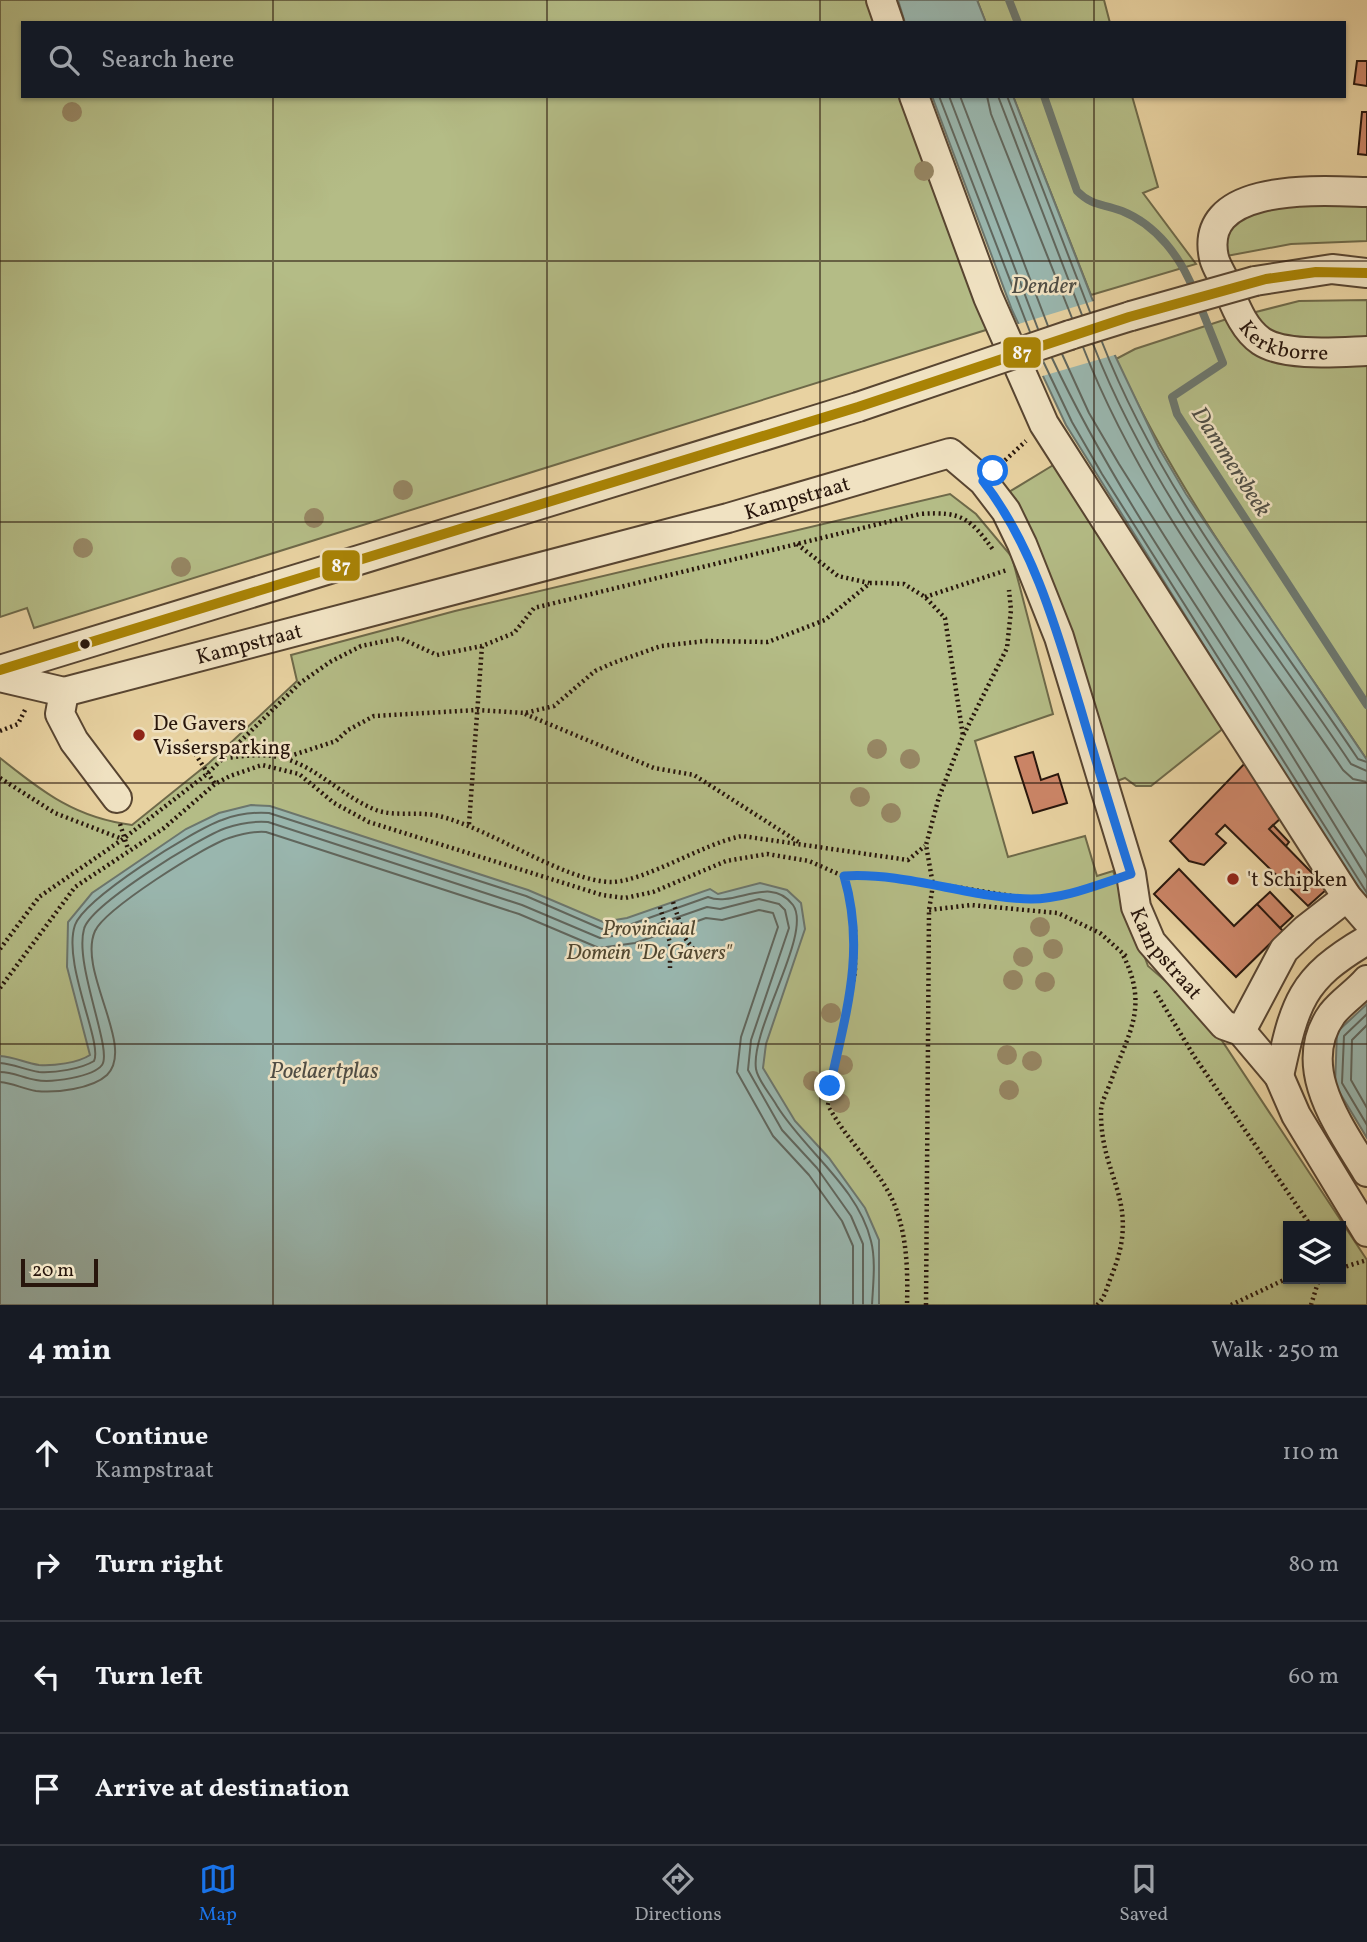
<!DOCTYPE html>
<meta charset="utf-8">
<style>
:root{--surface:#171b24;--page:#242831;--text:#f1f3f6;--muted:#9ea1a6;--line:#363941;--accent:#1a73e8}
body{margin:0;font-family:Vollkorn,serif;background:var(--page);color:var(--text)}
.controls{position:absolute;right:21px;bottom:21px;display:grid;overflow:hidden;border-radius:0px;box-shadow:0 2px 5px #0004}
.controls button{width:63px;height:63px;display:grid;place-items:center;padding:0;border:0;border-bottom:2px solid var(--line);background:var(--surface);color:var(--text);font:35px sans-serif}
.scale{position:absolute;left:21px;bottom:18px;width:77px;box-sizing:border-box;padding-left:7px;border:4px solid #28160c;border-top:0;font-size:19px;line-height:24px;white-space:nowrap;color:#28160c;-webkit-text-stroke:5px #f0e2c2;paint-order:stroke}
.stop{position:absolute;width:21px;height:21px;margin:-16px;border:5px solid #1a73e8;border-radius:50%;background:#fff}
.stop.end{background:#1a73e8;border-color:#fff;box-shadow:0 2px 7px #0008}
.list{margin:0;padding:0;list-style:none}
h2{display:flex;justify-content:space-between;align-items:center;height:91px;margin:0;padding:0 28px;font-size:30px}
h2 small{font-size:23px;font-weight:400;color:var(--muted)}
.list li{display:grid;grid-template-columns:46px 1fr auto;gap:21px;align-items:center;box-sizing:border-box;height:112px;padding:0 28px;border-top:2px solid var(--line)}
.list b{display:block;font-size:26px;white-space:nowrap}
.list p{margin:0;font-size:23px;white-space:nowrap;color:var(--muted)}
.list em{font-size:23px;font-style:normal;color:var(--muted)}
.icon{flex:none;width:38px;height:38px;fill:none;stroke:currentColor;stroke-width:2;stroke-linecap:round;stroke-linejoin:round}
.map{position:relative;flex:none;width:1367px;height:1305px;overflow:hidden}
.search{position:absolute;background:var(--surface);box-shadow:0 2px 5px #0004;left:21px;right:21px;top:21px;height:77px;display:flex;align-items:center;gap:18px;box-sizing:border-box;padding:0 24px;border-radius:0px;color:var(--muted);font-size:26px}
.sheet{height:539px;background:var(--surface)}
nav{display:flex;justify-content:space-around;align-items:center;box-sizing:border-box;height:98px;border-top:2px solid var(--line);background:var(--surface);font-size:19px;color:var(--muted)}
nav a{display:grid;justify-items:center;gap:4px}
nav .on{color:var(--accent)}
.map>svg:first-child{display:block}
.green{fill:#b4bc86;stroke:#6e6949;stroke-width:2;fill-rule:evenodd}
.water{fill:#99b6ae;stroke:#6c766d;stroke-width:2}
.pier{fill:#e8d2a1}
.lines{fill:none;stroke-linecap:round;stroke-linejoin:round}
.shore{stroke:#60665d;stroke-width:2}
.stream{stroke:#6c766d;stroke-width:8}
.building{fill:#cc8567;stroke:#28160c;stroke-width:2}
.minor-casing{stroke:#584531;stroke-width:32}
.path{stroke:#28160c;stroke-width:4.5;stroke-dasharray:2 3.5;stroke-linecap:butt}
.minor{stroke:#f0e2c2;stroke-width:28}
.minor-bridge-casing{stroke:#584531;stroke-width:32;stroke-linecap:butt}
.minor-bridge{stroke:#f0e2c2;stroke-width:28}
.bus-1-casing{stroke:#f0e2c2;stroke-width:16}
.bus-1{stroke:#a98305;stroke-width:10}
.tree{fill:#968663}
.route{stroke:#1a73e8;stroke-width:9}
.grid{fill:none;stroke:#28160c;stroke-width:2;stroke-opacity:0.55}
.bus-dot{fill:#28160c;stroke:#f0e2c2;stroke-width:2.5}
.poi-dot{fill:#8f2418;stroke:#f0e2c2;stroke-width:2.5}
.labels{text-anchor:middle;stroke-width:5;stroke-linejoin:round;paint-order:stroke}
.street-label{font-size:21px;fill:#28160c;stroke:#f0e2c2}
.poi-label{font-size:21px;fill:#28160c;stroke:#f0e2c2;text-anchor:start}
.park-label{font-size:21px;font-style:italic;fill:#524831;stroke:#f0e2c2}
.water-label{font-size:23px;font-style:italic;fill:#504e45;stroke:#f0e2c2}
.line-badge{stroke:#f0e2c2;stroke-width:2.5}
.badge-label{font-size:19px;text-anchor:middle;font-weight:bold;fill:#fff}
</style>
<div class="map">
<svg width="1367" height="1305" viewBox="0 0 1367 1305">
<rect width="100%" height="100%" fill="#e8d2a1"/>
<filter id="stains"><feTurbulence type="fractalNoise" baseFrequency=".00286" numOctaves="4"/><feColorMatrix values="0 0 0 0 .2 0 0 0 0 .09 0 0 0 0 .02 0 0 0 .5 -.17"/></filter>
<radialGradient id="worn" r=".72"><stop offset=".6" stop-color="#630" stop-opacity="0"/><stop offset="1" stop-color="#630" stop-opacity=".3"/></radialGradient>
<path class="green" d="M0,0H873L881,23H23V96H907L989,329L34,628L27,608L0,617Z
M977,0H1104L1110,23H986Z
M1013,96H1132L1158,187L1143,193L1196,264L1091,295Z
M1313,204L1367,206V241L1291,244L1221,257C1222,251 1221,241 1224,235C1238,204 1285,207 1313,204Z
M1367,300V347L1279,341L1244,315L1299,301Z
M1236,316L1242,331L1367,355V760C1279,627 1182,504 1116,359L1135,349Z
M1055,464L1225,727L1151,786H1136L1125,778L1112,783L1009,492Z
M950,494L976,514L1012,557L1053,714L975,741L1008,857L1085,836L1097,876L1113,871L1148,966L1205,1015L1367,1260V1305H0V758C43,792 75,818 132,825L209,763L297,681L291,655L455,611ZM1288,1226H1341V1279H1288Z"/>
<path class="water" d="M898,0H977L986,23H905Z
M932,96H1013L1111,347L1159,448L1186,494L1367,760V906L1066,425L1012,310Z
M251,805L270,806L528,890L603,922L627,918L710,889L718,894L760,883L787,890L801,903L805,929L766,1044L763,1068L795,1121L829,1158L865,1208L879,1240V1305H0V1056C15,1057 25,1063 39,1065C53,1066 78,1063 90,1055L67,967L68,922L92,893L186,829L219,813Z
M1367,1004V1138L1335,1085L1337,1032Z"/>
<path class="pier" d="M1097,300L1118,354L1039,377L1015,325Z"/>
<g class="lines">
<path class="shore" d="M939,96L1030,332
M949,96L1038,329
M960,96L1048,326
M987,96L991,114L1072,318
M998,96L1082,315
M1007,96L1090,312
M1102,342C1161,494 1268,624 1358,759L1367,762
M1093,344C1153,498 1260,628 1351,764L1367,771
M1083,347C1143,502 1251,634 1343,770L1353,779L1367,782
M1062,354L1089,413L1119,464L1367,857
M1052,358C1104,469 1173,571 1240,673C1284,741 1325,809 1367,878
M1043,361L1072,422L1102,474L1367,893
M1367,1014L1344,1036L1342,1083L1367,1125
M1367,1025L1352,1040L1351,1080L1367,1108
M0,1063C14,1064 25,1070 39,1072C55,1073 81,1069 94,1061C103,1043 62,963 75,925C85,898 193,830 222,820C237,814 253,812 269,813L526,896L602,929L629,925L708,897C734,908 770,874 793,905C813,933 750,1029 756,1069C758,1081 771,1095 777,1106C805,1151 858,1187 871,1241C876,1260 873,1285 872,1305
M0,1072C13,1072 23,1078 36,1080C51,1083 93,1077 102,1065C113,1050 74,965 84,929C90,905 200,837 226,828C240,823 253,821 268,822L522,905L600,938L632,933L707,907L720,909L759,899L779,904L785,910L789,928L751,1040L748,1070L782,1130L817,1168L851,1216L863,1244V1305
M0,1082C13,1083 23,1089 36,1091C56,1093 92,1089 107,1075C136,1047 77,971 95,931C105,909 204,846 229,838C241,834 254,831 266,832L519,914L599,948L635,943L706,918L722,920L759,910L773,913L778,927L741,1037L737,1072L773,1136L809,1175L842,1221L853,1246V1305"/>
<path class="stream" d="M1009,0L1018,23
M1044,96L1077,191C1093,207 1102,203 1122,211C1157,225 1181,258 1194,291
M1199,303L1223,363L1172,397L1177,414L1367,705"/>
</g>
<path class="building" d="M1357,61H1367V86L1354,84Z
M1362,112H1367V155L1358,154Z
M1033,752L1041,780L1058,774L1067,803L1033,813L1015,757Z
M1250,758L1282,817L1269,829L1316,877L1318,873L1327,889L1308,906L1225,825L1216,834L1226,843L1204,865L1189,861L1170,841Z
M1273,825L1289,842L1286,846L1269,829Z
M1179,869L1234,926L1257,904L1283,931L1236,977L1154,894Z
M1270,892L1293,916L1280,928L1257,904Z"/>
<g class="lines">
<g class="minor-casing">
<g id="minor">
<path d="M881,0L889,23"/>
<path d="M914,96L988,297L1044,424L1347,897L1367,920"/>
<path id="s1" d="M1367,192C1323,191 1197,181 1214,258C1216,266 1222,275 1225,282C1234,302 1242,328 1261,341C1285,357 1339,352 1367,351"/>
<path d="M1255,281L1332,269L1367,273"/>
<path d="M1070,335L1131,316"/>
<path d="M0,670L858,407"/>
<path id="s2" d="M0,677L64,692L728,518L950,453L983,481L1006,511L1022,544L1059,637L1131,874L1136,907L1151,942L1224,1025L1241,1031L1279,1076L1296,1115L1367,1232"/>
<path d="M64,692L60,714L74,741L117,798"/>
<path d="M1367,980C1357,992 1342,1001 1332,1014C1294,1067 1340,1127 1367,1172"/>
<path d="M1241,1031L1284,950L1306,929L1347,897"/>
<path d="M1279,1076C1295,1003 1300,979 1367,940"/>
</g>
</g>
<path class="path" d="M1001,464L1026,441
M797,544L838,576L869,583
M925,597L1007,570
M525,714L654,768L694,775L800,843
M0,731L18,724L25,710
M186,740L215,784
M225,758C245,756 264,753 283,758C317,767 343,797 376,810C395,817 419,811 439,816C492,829 565,882 612,882C646,881 702,844 742,836L908,860L925,846
M284,758L336,741L348,730L374,716L477,710L525,713L554,706L595,671L613,663L661,646L705,641L768,642L825,620L870,583H884L904,584L925,597L945,618L963,736
M0,778L55,813L122,839
M120,824L128,849
M469,824L482,646
M843,876L855,928V972L828,1105C845,1139 876,1165 892,1199C907,1231 908,1270 907,1305
M673,902L685,938L701,959
M660,907L670,943V968
M929,910L971,905L1058,913L1100,933L1127,957
M0,949L39,897L123,839L207,774L300,683L330,662L361,646L400,638L437,655L482,646L514,633L534,608L920,514C962,511 970,518 994,551
M0,988L75,887L164,828L215,784L230,776L262,765L299,774L334,803L369,822L602,895L625,898L653,892L726,861L767,854L809,861L843,876L899,878L1031,899L1057,896L1107,881
M1155,991L1194,1056L1311,1226
M1341,1268L1367,1260
M926,1305L929,910L933,885L926,845L939,797L963,736L1007,648L1011,610L1009,590
M1097,1305C1105,1298 1107,1287 1111,1277C1143,1201 1100,1179 1101,1111C1101,1102 1108,1090 1111,1081C1129,1032 1149,1007 1123,955
M1231,1305L1288,1278
M1311,1305L1319,1279"/>
<use href="#minor" class="minor"/>
<g class="minor-bridge-casing">
<path id="minor-bridge" d="M1131,316L1255,281
M858,407L1070,335"/>
</g>
<use href="#minor-bridge" class="minor-bridge"/>
<g class="bus-1-casing">
<path id="bus-1" d="M0,670L858,407L1129,317L1266,279L1316,272L1367,273"/>
</g>
<use href="#bus-1" class="bus-1"/>
</g>
<g class="tree">
<circle cx="72" cy="112" r="10"/>
<circle cx="924" cy="171" r="10"/>
<circle cx="403" cy="490" r="10"/>
<circle cx="314" cy="518" r="10"/>
<circle cx="83" cy="548" r="10"/>
<circle cx="181" cy="567" r="10"/>
<circle cx="877" cy="749" r="10"/>
<circle cx="910" cy="759" r="10"/>
<circle cx="860" cy="797" r="10"/>
<circle cx="891" cy="813" r="10"/>
<circle cx="1040" cy="927" r="10"/>
<circle cx="1053" cy="949" r="10"/>
<circle cx="1023" cy="957" r="10"/>
<circle cx="1013" cy="980" r="10"/>
<circle cx="1045" cy="982" r="10"/>
<circle cx="831" cy="1013" r="10"/>
<circle cx="1007" cy="1055" r="10"/>
<circle cx="1032" cy="1061" r="10"/>
<circle cx="843" cy="1065" r="10"/>
<circle cx="813" cy="1081" r="10"/>
<circle cx="1009" cy="1090" r="10"/>
<circle cx="840" cy="1103" r="10"/>
</g>
<g class="lines">
<path class="route" d="M830,1086C846,1012 866,951 844,876C907,872 968,898 1031,899C1065,899 1099,884 1131,874C1114,820 1097,765 1081,710C1057,631 1034,547 983,481L993,471"/>
</g>
<path class="grid" d="M273,0V23M547,0V23M820,0V23M1094,0V23M273,96V1305M547,96V1305M820,96V1305M1094,96V1305M0,261H1367M0,522H1367M0,783H1367M0,1044H1367"/>
<circle class="bus-dot" cx="85" cy="644" r="6"/>
<g class="poi-dot">
<circle cx="139" cy="735" r="7"/>
<circle cx="1233" cy="879" r="7"/>
</g>
<g class="labels">
<g class="street-label">
<text dy="7" stroke="none"><textPath href="#s1" startOffset="312">Kerkborre</textPath></text>
<text dy="7" stroke="none"><textPath href="#s2" startOffset="824">Kampstraat</textPath></text>
<text dy="7" stroke="none"><textPath href="#s2" startOffset="257">Kampstraat</textPath></text>
<text dy="7" stroke="none"><textPath href="#s2" startOffset="1538">Kampstraat</textPath></text>
</g>
<g class="poi-label">
<text x="153" y="730">De Gavers<tspan x="153" dy="24">Vissersparking</tspan></text>
<text x="1247" y="886">'t Schipken</text>
</g>
<g class="park-label">
<text x="649" y="935">Provinciaal<tspan x="649" dy="24">Domein "De Gavers"</tspan></text>
</g>
<g class="water-label">
<text x="1044" y="293">Dender</text>
<text transform="translate(1232 461) rotate(57)" y="8">Dammersbeek</text>
<text x="324" y="1078">Poelaertplas</text>
</g>
</g>
<g class="line-badge">
<rect x="1002" y="336" width="40" height="33" rx="7" fill="#a98305"/>
<rect x="321" y="549" width="40" height="33" rx="7" fill="#a98305"/>
</g>
<g class="badge-label">
<text x="1022" y="359">87</text>
<text x="341" y="572">87</text>
</g>
<rect width="100%" height="100%" filter="url(#stains)"/>
<rect width="100%" height="100%" fill="url(#worn)"/>
</svg>
<div class="controls">
<button><svg class="icon" aria-label="layers" viewBox="0 0 24 24"><path d="M12 4l9 5-9 5-9-5zM3 14l9 5 9-5"/></svg></button>
</div>
<div class="scale">20 m</div>
<div class="stop" style="left:993px;top:471px"></div>
<div class="stop end" style="left:830px;top:1086px"></div>
<div class="search"><svg class="icon" aria-label="search" viewBox="0 0 24 24"><circle cx="10" cy="10" r="6"/><path d="M15 15l6 6"/></svg>Search here</div>
</div>
<section class="sheet">
<h2>4 min<small>Walk · 250 m</small></h2>
<ul class="list">
<li><svg class="icon" aria-label="ahead" viewBox="0 0 24 24"><path d="M12 20V5M6 11l6-6 6 6"/></svg><div><b>Continue</b><p>Kampstraat</p></div><em>110 m</em></li>
<li><svg class="icon" aria-label="right" viewBox="0 0 24 24"><path d="M7 20v-9h11M14 6l5 5-5 5"/></svg><div><b>Turn right</b></div><em>80 m</em></li>
<li><svg class="icon" aria-label="left" viewBox="0 0 24 24"><path d="M17 20v-9H6M10 6l-5 5 5 5"/></svg><div><b>Turn left</b></div><em>60 m</em></li>
<li><svg class="icon" aria-label="arrive" viewBox="0 0 24 24"><path d="M6 21V4h12l-3 4 3 4H6"/></svg><div><b>Arrive at destination</b></div></li>
</ul>
</section>
<nav>
<a class="on"><svg class="icon" aria-label="map" viewBox="0 0 24 24"><path d="M3 6l6-2 6 2 6-2v14l-6 2-6-2-6 2zM9 4v14M15 6v14"/></svg>Map</a>
<a><svg class="icon" aria-label="directions" viewBox="0 0 24 24"><path d="M12 3l9 9-9 9-9-9zM9 14v-3h6M13 9l2 2-2 2"/></svg>Directions</a>
<a><svg class="icon" aria-label="saved" viewBox="0 0 24 24"><path d="M7 4h10v16l-5-4-5 4z"/></svg>Saved</a>
</nav>
